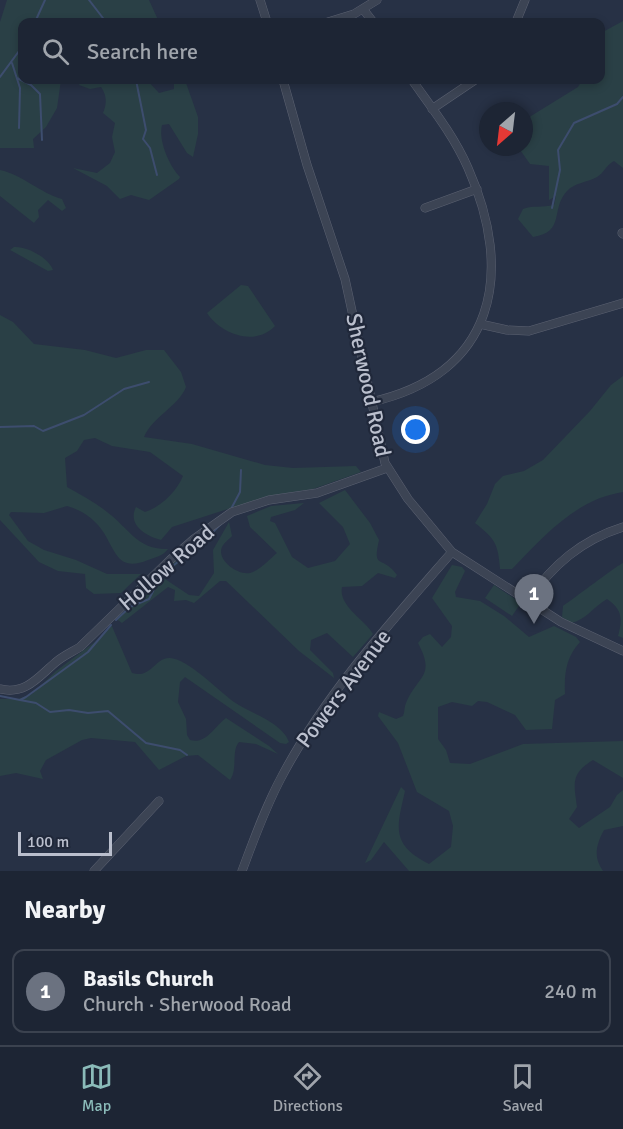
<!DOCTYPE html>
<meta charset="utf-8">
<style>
:root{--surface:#1d2534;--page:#252d3c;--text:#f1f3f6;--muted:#a0a5ac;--line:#3b424f;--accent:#8bbbb9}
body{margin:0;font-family:Signika,sans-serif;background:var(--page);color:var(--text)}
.compass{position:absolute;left:479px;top:102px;width:54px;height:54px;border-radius:50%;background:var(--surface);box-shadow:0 3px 9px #0003;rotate:208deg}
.scale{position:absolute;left:18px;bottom:15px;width:94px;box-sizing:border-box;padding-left:6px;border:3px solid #babfcd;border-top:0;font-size:16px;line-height:21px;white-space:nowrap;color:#babfcd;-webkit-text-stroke:4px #20283a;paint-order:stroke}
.you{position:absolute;left:416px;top:430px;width:21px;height:21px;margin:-15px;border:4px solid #fff;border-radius:50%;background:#1a73e8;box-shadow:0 0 0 9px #1a73e833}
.badge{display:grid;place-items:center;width:39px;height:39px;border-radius:50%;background:var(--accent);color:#fff;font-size:20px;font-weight:700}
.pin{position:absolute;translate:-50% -50px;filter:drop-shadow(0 2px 3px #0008)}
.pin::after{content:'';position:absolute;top:32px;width:21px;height:18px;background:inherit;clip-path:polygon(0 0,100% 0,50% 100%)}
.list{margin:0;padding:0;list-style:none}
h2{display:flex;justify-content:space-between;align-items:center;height:78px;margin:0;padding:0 24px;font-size:26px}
h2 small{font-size:20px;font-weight:400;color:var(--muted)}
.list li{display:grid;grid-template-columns:39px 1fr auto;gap:18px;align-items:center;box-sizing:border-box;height:84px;margin:0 12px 12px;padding:0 12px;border:2px solid var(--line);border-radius:12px}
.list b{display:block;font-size:22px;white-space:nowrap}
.list p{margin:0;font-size:20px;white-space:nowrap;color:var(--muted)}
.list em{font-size:20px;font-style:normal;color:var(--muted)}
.icon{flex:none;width:33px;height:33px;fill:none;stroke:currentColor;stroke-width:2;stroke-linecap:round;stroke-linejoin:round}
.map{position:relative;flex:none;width:623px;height:871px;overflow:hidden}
.search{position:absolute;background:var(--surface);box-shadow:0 3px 9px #0003;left:18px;right:18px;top:18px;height:66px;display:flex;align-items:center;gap:15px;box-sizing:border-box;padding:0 21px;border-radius:12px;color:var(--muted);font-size:22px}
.sheet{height:174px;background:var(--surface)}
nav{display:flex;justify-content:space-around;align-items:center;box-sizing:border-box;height:84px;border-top:2px solid var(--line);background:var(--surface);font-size:16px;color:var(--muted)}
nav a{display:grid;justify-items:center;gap:3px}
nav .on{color:var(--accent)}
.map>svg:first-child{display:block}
.green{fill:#2a4046}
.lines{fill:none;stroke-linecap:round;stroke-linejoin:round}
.stream{stroke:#3d4d6e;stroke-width:2}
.minor-casing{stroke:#5b6171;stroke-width:9}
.minor{stroke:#3c4454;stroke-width:8}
.labels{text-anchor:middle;stroke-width:4.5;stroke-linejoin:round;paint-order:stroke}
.street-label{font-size:22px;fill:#babfcd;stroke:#20283a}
</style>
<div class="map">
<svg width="623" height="871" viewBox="0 0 623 871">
<rect width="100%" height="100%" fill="#273145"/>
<path class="green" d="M7,0H149L159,22H22V80H61L57,108L46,127L33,139L34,148H0V22Z
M623,21V168L614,161C606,165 604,173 597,177C588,182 574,183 567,191C550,209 566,232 533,237L518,219L523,209C534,205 542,208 554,205L556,196L549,200V166L530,164L518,147H524V126L531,116L578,87L582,80H600L601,33Z
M80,80H147L159,93L174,89V80H185L198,117V134L193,157L187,153L169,124L162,125C158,140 169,166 180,177L179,179L149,200L131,195L120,199L107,186L73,168L97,173L110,163L115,152L112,137L115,123L103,113C107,103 107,96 101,87L90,89L79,85Z
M0,170C23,175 40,193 62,199L66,208L62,211L48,200L38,210L39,217L34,223L0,196Z
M14,247C27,246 49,258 53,270L48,271L12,251L10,250Z
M241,285L248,286L275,326C255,347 221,334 207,313Z
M0,315L13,322L34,344L85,350L116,358L146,350H164L181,372L186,387C178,407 153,416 144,437L192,444L265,465L293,468L356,466L361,472L313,489L268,496L172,527L161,540C146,536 127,525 136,507L145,512C161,507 177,491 183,476L150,452L112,446L95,438L84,440L77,451L65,458L67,487C81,495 95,502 107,512C129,528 137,550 168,549C163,556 156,557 148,560C119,572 116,553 104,533C96,520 82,510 67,506L44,513L11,512L9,515L28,541L44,550L76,560L107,574H141L121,593L94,594L86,588L85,574L58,571L39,562L0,520Z
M623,376V492C576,499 543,537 512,569H500C498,543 495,539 475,523L487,504L495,484L503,476L524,471L543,460L590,411L611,385Z
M345,490L370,523L379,540C372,571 382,554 397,575L395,578L378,573L362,586L342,587C338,606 365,620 373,634L353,657L327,633L311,640L310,650L333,673L334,678L299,651L226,581H220L194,603L186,600L174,601L175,590L168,587L122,623L115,618C125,610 137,603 145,594C161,576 174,556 197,545V548L162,577L189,595L199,596L214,573L213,550L229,522L232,536C229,539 224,543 222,547C216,560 238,576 250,573C259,571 270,559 277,553L250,527L247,516L271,506L304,503L295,510L271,517L270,521L275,523L292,557L308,568L335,561L350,544L343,527L319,503Z
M623,563V638L618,636C623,619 622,609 607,599C593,607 586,620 571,623L562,617L563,606C572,600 619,564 623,563Z
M452,565L462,567L465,571L455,592L456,597L480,601L504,616L529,637L554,626L576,637L580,642C566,657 564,674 565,694L555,700L552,729L526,730L515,715L487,702L478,701L472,706L452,702L438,707V739L446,750L450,763L470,764L523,744L623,741V778L593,760C570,774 574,784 577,807L569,819L579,828L610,807L617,795L623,790V826L604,830C596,845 593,857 603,871H409L384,842L371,860L365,863L401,787L405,791C397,827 390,844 429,864L451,847L453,826L449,811L417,792L398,743L378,716L379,712L396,719L403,716C405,712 404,707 406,703C418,675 436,677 418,643L423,637L430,634L442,647L451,637L452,626L432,598Z
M494,585L521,603L512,616L485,598Z
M111,624L132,673C151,679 155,658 169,658C186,657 220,692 234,702C250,713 282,722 289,742L286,744L280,743L185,677L180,682L178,702L186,719L187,735L190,740C206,745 215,726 226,718L269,746L278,754L256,744L239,742C231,751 238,769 230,780L198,755L186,756L159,770L135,742L91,738L82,740L46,760L40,771L43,779L16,773L0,776V699H18L32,694L56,671L100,638Z"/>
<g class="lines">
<path class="stream" d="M89,0L106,22
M105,19L116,22
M35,22L45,0
M123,22H128
M12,63L20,88L19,128
M0,77L22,47
M17,78L31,85L40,94L42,140
M136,80L146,130L143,139L150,148L157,175
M552,208L560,170L558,150L574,123L617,104L623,97
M0,427L34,426L43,431L84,415L124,389L149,382
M231,509L240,492L241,470
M116,620L130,607L149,599L162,574L199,546L221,524
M0,696L20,700L26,697L88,652L111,625
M20,700L36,703L50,712L69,710L88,713L108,711L146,743L180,750L187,755"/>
<g class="minor-casing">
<path id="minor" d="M260,0L267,22
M363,9L373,22
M328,22L354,14L377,0
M516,22L525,0
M283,80L307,165L345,279L385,463L408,499L452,552L561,622L623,651
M432,109L475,80
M425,208L477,189
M622,233L623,234
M480,324L507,330L529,331L623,303
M371,402C495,374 515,274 468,168C454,136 432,108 412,80
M528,600C553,565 581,540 623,527
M0,689C26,695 38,677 56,662C63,656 72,652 80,647L170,560L194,539L232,512L269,500L317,493L387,468
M94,871L159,801
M242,871C254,839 265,808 281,778C325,694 390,623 452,552"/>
</g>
<use href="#minor" class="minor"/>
</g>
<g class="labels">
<g class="street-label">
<text transform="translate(369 385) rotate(78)" y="8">Sherwood Road</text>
<text transform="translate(166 567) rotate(-41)" y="8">Hollow Road</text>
<text transform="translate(343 688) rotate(-53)" y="8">Powers Avenue</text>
</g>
</g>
</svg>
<svg class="compass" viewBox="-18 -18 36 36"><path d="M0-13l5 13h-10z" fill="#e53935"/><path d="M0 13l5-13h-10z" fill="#a0a5ac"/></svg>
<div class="scale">100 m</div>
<div class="you"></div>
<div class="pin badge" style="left:534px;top:624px;background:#6b7280">1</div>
<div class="search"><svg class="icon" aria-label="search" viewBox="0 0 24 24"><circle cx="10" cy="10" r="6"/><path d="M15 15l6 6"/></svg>Search here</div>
</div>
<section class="sheet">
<h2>Nearby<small></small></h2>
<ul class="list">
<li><span class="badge" style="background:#6b7280">1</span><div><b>Basils Church</b><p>Church · Sherwood Road</p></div><em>240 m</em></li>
</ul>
</section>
<nav>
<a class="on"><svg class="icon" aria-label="map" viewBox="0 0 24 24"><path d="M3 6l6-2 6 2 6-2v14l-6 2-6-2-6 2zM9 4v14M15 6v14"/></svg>Map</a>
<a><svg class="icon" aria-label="directions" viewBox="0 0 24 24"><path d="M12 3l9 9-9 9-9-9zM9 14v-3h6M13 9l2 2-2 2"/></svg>Directions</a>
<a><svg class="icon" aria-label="saved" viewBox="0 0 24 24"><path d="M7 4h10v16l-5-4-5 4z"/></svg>Saved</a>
</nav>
